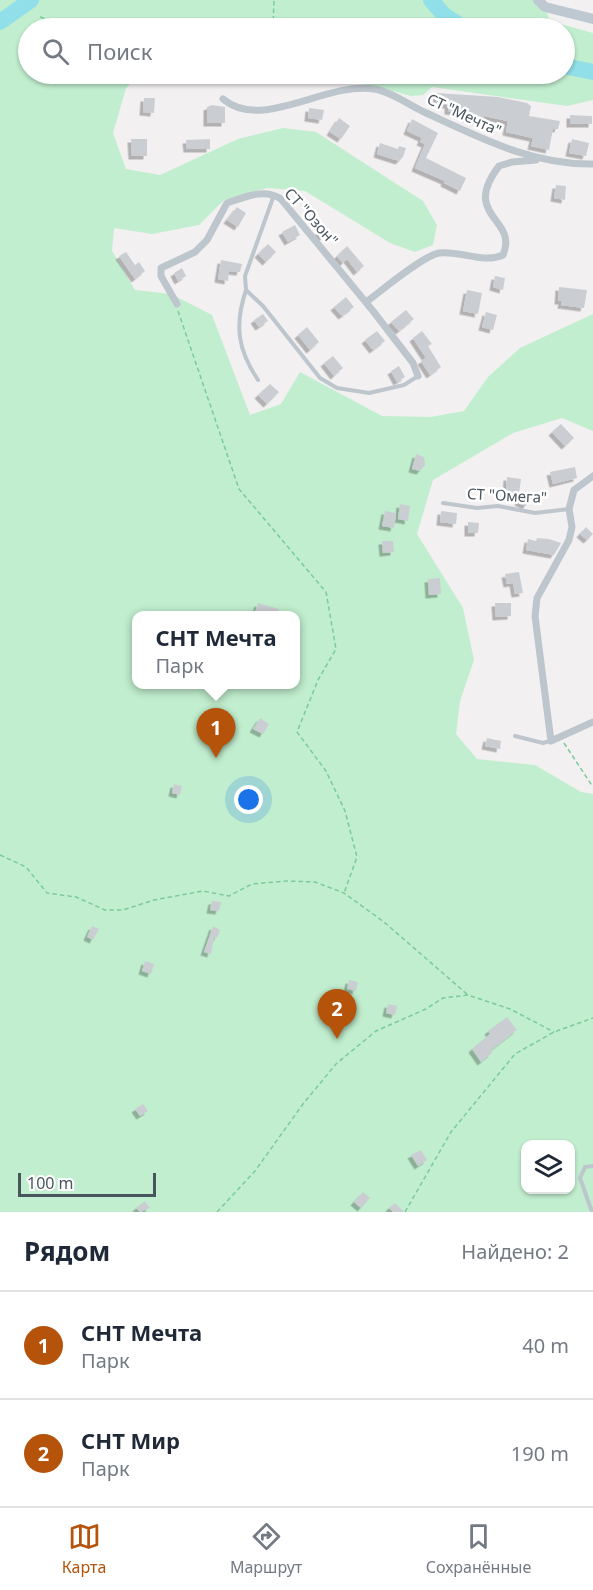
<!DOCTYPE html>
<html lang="ru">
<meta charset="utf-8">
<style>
:root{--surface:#fff;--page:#f6f6f7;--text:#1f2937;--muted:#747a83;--line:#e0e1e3;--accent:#b45309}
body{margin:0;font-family:"Noto Sans",sans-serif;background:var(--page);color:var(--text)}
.controls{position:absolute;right:18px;bottom:18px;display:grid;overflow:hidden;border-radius:12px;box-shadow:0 2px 4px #0004}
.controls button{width:54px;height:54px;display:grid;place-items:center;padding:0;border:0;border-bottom:2px solid var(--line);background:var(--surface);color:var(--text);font:30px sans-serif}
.scale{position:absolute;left:18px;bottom:15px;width:138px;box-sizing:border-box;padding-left:6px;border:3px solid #49555d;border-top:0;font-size:16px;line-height:21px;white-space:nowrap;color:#49555d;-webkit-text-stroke:4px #fff;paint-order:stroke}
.you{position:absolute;left:249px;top:800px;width:21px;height:21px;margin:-15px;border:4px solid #fff;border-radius:50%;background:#1a73e8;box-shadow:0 0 0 9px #1a73e833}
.badge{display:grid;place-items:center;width:39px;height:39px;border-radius:50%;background:var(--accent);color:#fff;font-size:20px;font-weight:700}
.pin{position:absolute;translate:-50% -50px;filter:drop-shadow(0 2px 3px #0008)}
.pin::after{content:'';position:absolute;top:32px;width:21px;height:18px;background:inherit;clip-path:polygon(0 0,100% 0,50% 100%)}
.popup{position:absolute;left:132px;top:611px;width:168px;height:78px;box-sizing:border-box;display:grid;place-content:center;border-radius:12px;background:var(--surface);filter:drop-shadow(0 2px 4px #0005);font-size:20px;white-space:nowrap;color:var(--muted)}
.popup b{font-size:22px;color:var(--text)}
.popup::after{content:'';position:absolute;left:50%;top:100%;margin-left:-12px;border:12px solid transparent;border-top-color:var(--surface)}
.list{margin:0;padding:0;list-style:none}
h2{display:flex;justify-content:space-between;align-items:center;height:78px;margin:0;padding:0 24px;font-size:26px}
h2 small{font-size:20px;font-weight:400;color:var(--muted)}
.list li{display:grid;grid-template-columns:39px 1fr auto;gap:18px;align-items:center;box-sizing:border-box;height:108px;padding:0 24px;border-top:2px solid var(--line)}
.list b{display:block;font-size:22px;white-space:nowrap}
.list p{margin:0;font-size:20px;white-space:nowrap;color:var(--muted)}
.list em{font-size:20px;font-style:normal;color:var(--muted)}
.icon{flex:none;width:33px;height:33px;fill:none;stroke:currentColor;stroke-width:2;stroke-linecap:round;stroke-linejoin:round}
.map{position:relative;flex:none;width:593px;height:1212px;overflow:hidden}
.search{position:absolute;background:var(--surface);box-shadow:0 2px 4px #0004;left:18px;right:18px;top:18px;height:66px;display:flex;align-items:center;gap:15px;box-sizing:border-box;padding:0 21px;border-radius:33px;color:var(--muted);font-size:22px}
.sheet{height:294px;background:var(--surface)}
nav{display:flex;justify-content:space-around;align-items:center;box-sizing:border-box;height:84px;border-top:2px solid var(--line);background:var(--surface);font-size:16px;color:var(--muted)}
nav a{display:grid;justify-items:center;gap:3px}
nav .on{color:var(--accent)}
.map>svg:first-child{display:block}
.green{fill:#c1eece;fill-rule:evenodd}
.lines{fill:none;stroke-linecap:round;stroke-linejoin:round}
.river{stroke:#90dfe9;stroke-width:16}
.building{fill:#caced3;filter:url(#shadow)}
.path{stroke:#7acb9c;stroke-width:1.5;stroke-dasharray:4.5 3;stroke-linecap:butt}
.lane{stroke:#bdc6cc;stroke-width:4}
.street{stroke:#bdc6cc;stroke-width:7}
.secondary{stroke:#bdc8d1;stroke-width:10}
.labels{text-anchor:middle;stroke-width:5;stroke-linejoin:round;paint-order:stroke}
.street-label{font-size:15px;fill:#49555d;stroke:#fff}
</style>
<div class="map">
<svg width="593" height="1212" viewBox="0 0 593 1212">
<defs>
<filter id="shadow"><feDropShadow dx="-3.5" dy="3.5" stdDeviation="0" flood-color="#0004"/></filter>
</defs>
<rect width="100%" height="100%" fill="#f3f0f1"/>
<path class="green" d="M0,0H542L550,21L593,33V100L567,106L432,87L423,95L411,96L374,86L296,74H564V28H28V74H141L126,88L113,133L126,169L160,175L238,139L283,128L316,132L423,201L437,225L433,245L415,252L390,243L305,191L267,188L224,200L199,225L152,234L114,228L112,251L135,290L171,294L212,315L250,415L281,404L300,372L382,416L431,417L464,411L488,377L520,348L593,314V431L562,418L513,433L433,480L417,534L463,608L474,660L460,701L456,734L477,759L535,765L581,792L593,794V1212H0ZM136,616H296V684H136ZM526,1144H570V1190H526Z"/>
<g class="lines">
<path class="river" d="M431,0L444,15L464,28
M0,22L31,0
M564,66L593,72"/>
</g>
<path class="building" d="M437,93L498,97L527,103L531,106L529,116L560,121L558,129H553L549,150L531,146L533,138L506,132L508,121L484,116L483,122L464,118L465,113L448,111V105L436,104Z
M144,98H155L154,113L143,112Z
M212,105L225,107V123H207V107Z
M309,108L324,110L322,120L308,118Z
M570,115L592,116V124H570Z
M339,118L350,126L341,139L330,132Z
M412,119L438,133L426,158L466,178L460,191L444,183L445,181L415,168L425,144L420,142L422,138L407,131Z
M131,139H147V156H132Z
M210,139V149H187L186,140Z
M572,139L589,143L586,156L569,153Z
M380,143L398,149L399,146L406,148L403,157L399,161L377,154Z
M556,185L566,186L565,200L554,198Z
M237,207L246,213L238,227L227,220Z
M295,225L300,235L288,242L282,232Z
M324,226L329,232L322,238L317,233Z
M268,244L276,252L266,262L258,254Z
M347,246L364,266L357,272L347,259L343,263L337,256Z
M126,252L135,265L139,262L145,271L135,279L119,256Z
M221,260L242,264L240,272L229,271L228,281L218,279Z
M182,268L186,276L178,281L174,273Z
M495,276L505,278L503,290L493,287Z
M559,287L587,290L584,308L561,305L562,301H558Z
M467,290L482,293L478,314L463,311Z
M346,297L354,307L342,316L334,307Z
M406,310L414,319L399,331L391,322Z
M486,312L497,315L493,330L482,327Z
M263,314L268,321L259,327L254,320Z
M307,327L319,342L310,350L298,335Z
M377,331L385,341L373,350L365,340Z
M422,331L432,344L428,346L441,367L430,375L421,361L426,358L413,338Z
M333,356L343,368L334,376L324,363Z
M399,366L405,377L397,382L391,371Z
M270,384L279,392L267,404L258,395Z
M561,424L574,438L565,446L552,432Z
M416,454L424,457L425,465L420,471L412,469Z
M575,467L577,478L553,484L550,472Z
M507,477L521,479L519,493L506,491Z
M525,491L532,496L526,506L518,502Z
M400,504L410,506L408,521L398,519Z
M385,511L396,513L394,528L382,526Z
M441,511L457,513L456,524L440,522Z
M468,522L479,523L478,533H468Z
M586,527L593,534L587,540L580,534Z
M537,538L549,539L561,543L554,555L526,550L528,539L536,541Z
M382,541H393L394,552L383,553Z
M519,572L523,593L515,594L513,583L507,584L505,574Z
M440,578L441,594L429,595L428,579Z
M258,603L279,609L277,615H254Z
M495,603H511V616L496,617Z
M260,718L269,724L263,734L253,729Z
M487,738L501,741L500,749L485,746Z
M174,784L182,786L180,795L172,793Z
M212,901L221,902L219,911L210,910Z
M92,926L99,929L93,940L87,937Z
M213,926L220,930L217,938L214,937L211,954L204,952Z
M145,961L154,964L151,974L142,971Z
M349,980L358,982L356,991L347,989Z
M388,1004L397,1006L395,1015L386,1013Z
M507,1017L517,1030L490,1051L492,1053L481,1062L472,1049L490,1034L488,1031Z
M143,1104L148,1111L140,1116L135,1109Z
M421,1150L427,1160L418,1166L411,1155Z
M363,1192L370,1198L361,1208L354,1202Z
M145,1201L150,1208L140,1212L136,1208Z
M395,1203L404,1212H393L389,1208Z"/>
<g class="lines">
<path class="path" d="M40,17L78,28
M175,28H207
M273,28L274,0
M358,74L365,80
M178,311L239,489L326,592L336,649L318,680L297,732L326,771L345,811L357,857L344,893
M564,743L593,787
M0,855L26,867L47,893L76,897L105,910H123L154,900L203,891L229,896L252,884L287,881L315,882L344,893L384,922L468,995
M217,1212L255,1171L303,1104L336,1064L376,1031L426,1009L443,998L468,995L510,1009L554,1032
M405,1212L451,1132L515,1054L554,1032L593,1018"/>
<path class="lane" d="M274,195L245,276L246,290L263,306L320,378L337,388L369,393L404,385L418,376
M246,290C234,326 238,350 258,380
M443,503L477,508L498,506L535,513L569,509
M515,736L543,743L550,741
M592,1212L580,1178L585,1167L593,1166"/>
<path class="street" d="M223,99C262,132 326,81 374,89C390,91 409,105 424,112C479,137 531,165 593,164
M366,302C381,291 424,255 439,253C460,250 483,264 503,255C519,218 460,217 499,166L512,162L536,160
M177,304L161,276V268L195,252L207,240L227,203C245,197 264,188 281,199L373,311L413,363L418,376
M593,476L574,490L569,509L572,527L569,540L537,598L535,616L551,741L593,722"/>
<path class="secondary" d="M538,0L545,7L593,19"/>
</g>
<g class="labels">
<g class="street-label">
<text transform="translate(464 115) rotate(25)" y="5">СТ "Мечта"</text>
<text transform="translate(311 217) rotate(48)" y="5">СТ "Озон"</text>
<text transform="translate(507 496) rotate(3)" y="5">СТ "Омега"</text>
</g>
</g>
</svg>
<div class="controls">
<button><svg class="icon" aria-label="layers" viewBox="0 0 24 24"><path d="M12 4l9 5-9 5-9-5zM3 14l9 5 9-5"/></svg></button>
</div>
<div class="scale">100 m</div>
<div class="you"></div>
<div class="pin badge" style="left:216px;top:758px">1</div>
<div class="popup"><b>СНТ Мечта</b>Парк</div>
<div class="pin badge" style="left:337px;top:1039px">2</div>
<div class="search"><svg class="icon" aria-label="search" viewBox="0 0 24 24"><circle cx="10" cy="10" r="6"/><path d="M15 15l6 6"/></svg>Поиск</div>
</div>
<section class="sheet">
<h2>Рядом<small>Найдено: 2</small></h2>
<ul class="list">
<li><span class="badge">1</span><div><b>СНТ Мечта</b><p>Парк</p></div><em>40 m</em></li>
<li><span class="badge">2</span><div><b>СНТ Мир</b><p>Парк</p></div><em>190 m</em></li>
</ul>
</section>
<nav>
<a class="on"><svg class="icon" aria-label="map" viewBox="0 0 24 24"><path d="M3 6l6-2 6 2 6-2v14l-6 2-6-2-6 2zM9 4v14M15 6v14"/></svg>Карта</a>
<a><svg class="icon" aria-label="directions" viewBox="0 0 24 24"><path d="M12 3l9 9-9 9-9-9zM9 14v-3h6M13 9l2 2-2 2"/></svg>Маршрут</a>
<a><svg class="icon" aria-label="saved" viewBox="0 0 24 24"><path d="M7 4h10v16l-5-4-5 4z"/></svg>Сохранённые</a>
</nav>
